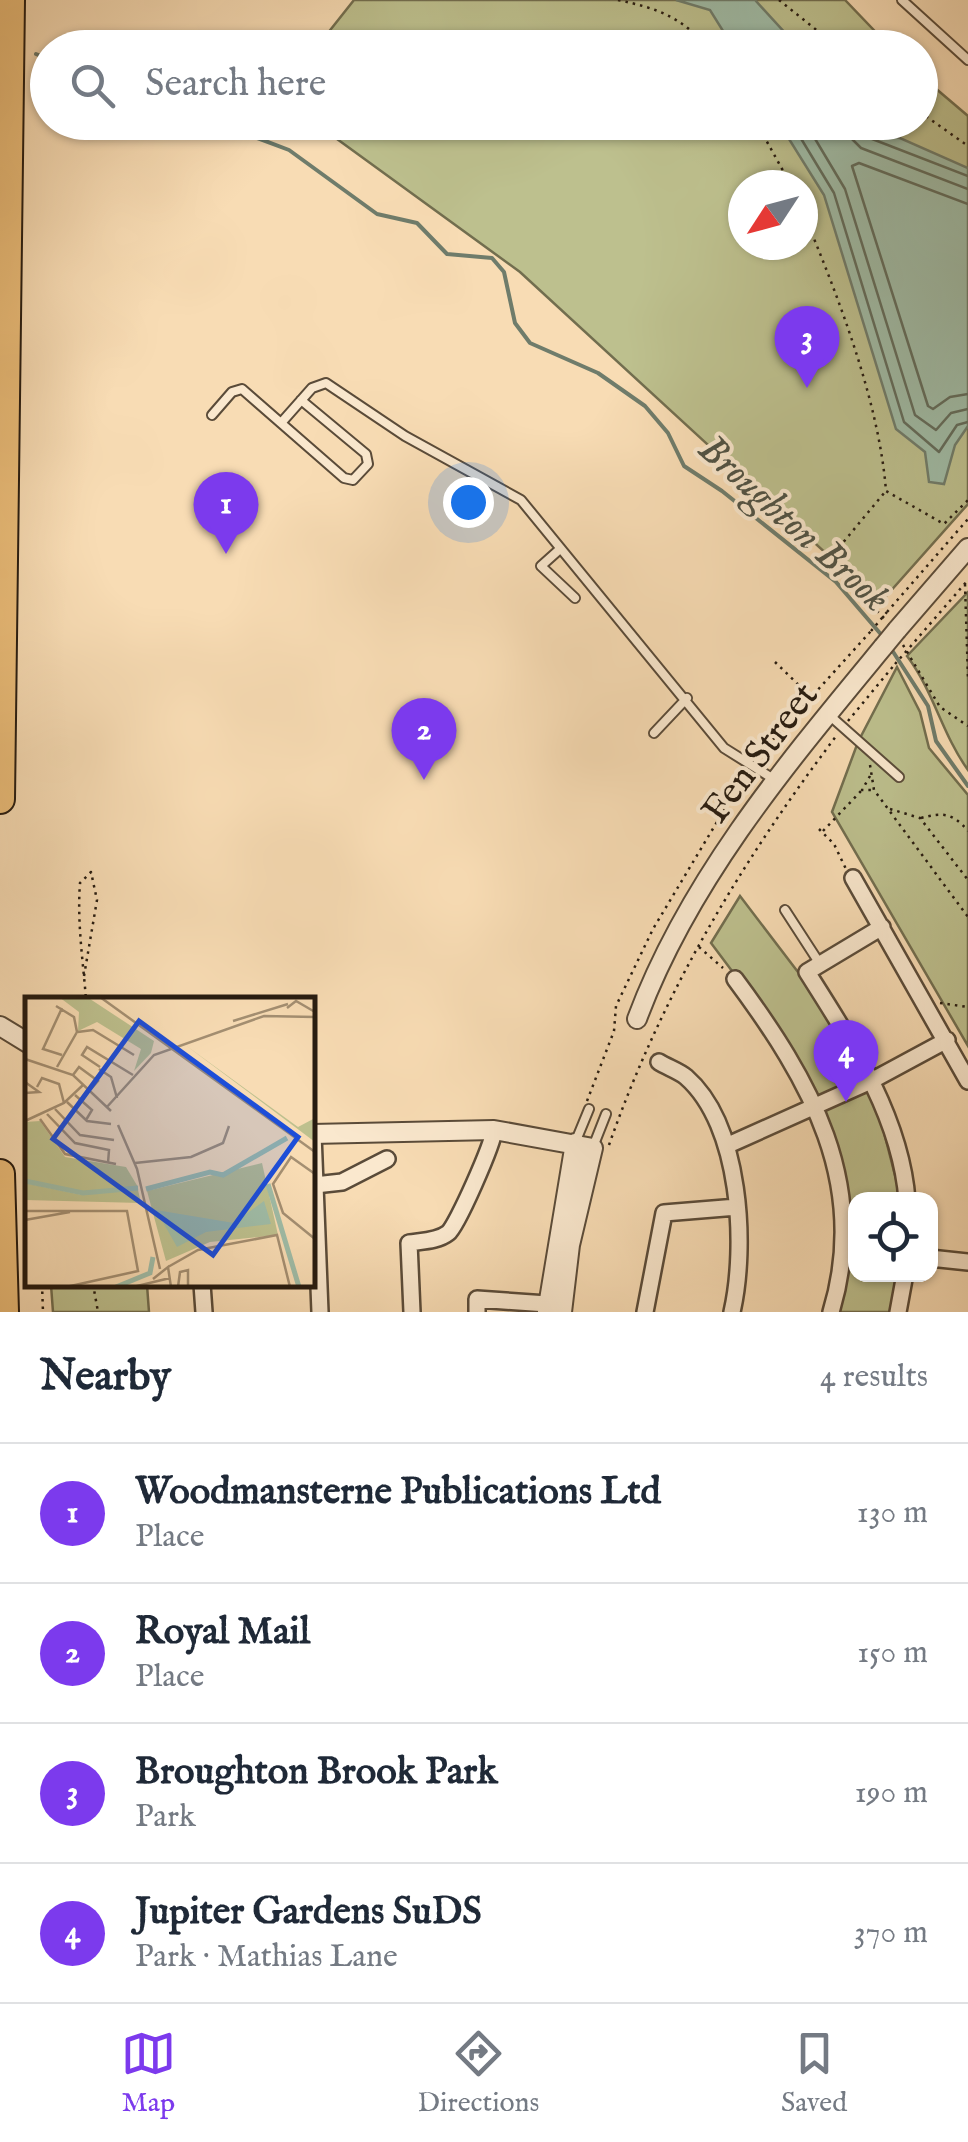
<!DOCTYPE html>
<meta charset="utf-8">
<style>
:root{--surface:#fff;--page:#f6f6f7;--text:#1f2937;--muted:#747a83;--line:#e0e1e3;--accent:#7c3aed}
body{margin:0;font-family:"IM FELL English",serif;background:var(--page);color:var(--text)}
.controls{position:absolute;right:30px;bottom:30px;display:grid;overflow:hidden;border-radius:20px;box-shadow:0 2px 8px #0004}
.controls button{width:90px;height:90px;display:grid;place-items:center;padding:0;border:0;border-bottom:2px solid var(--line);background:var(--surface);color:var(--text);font:50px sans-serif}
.compass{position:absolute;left:728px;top:170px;width:90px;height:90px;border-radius:50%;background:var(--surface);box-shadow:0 2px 8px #0004;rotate:234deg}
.you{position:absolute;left:468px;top:502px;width:35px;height:35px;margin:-25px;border:8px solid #fff;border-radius:50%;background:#1a73e8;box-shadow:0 0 0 15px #1a73e833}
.badge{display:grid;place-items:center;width:65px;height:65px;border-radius:50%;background:var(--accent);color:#fff;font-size:32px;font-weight:700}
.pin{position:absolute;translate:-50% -82px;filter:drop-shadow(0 2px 5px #0008)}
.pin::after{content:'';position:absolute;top:52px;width:35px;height:30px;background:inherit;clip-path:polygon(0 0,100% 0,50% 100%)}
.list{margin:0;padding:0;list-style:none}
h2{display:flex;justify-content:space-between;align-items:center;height:130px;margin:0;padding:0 40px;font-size:42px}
h2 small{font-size:32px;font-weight:400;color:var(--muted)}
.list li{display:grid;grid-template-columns:65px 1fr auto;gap:30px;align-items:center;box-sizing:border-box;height:140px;padding:0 40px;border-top:2px solid var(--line)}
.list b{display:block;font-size:38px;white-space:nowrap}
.list p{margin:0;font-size:32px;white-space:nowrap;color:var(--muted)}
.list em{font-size:32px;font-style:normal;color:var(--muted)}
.icon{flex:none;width:55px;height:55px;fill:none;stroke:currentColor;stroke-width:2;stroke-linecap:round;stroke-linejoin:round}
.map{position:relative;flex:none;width:968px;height:1312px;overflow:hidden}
.search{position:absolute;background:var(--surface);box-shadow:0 2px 8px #0004;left:30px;right:30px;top:30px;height:110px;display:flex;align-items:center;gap:25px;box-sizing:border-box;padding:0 35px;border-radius:55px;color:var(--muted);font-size:38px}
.sheet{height:690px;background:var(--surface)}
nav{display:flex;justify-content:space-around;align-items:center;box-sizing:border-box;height:140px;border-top:2px solid var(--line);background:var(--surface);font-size:28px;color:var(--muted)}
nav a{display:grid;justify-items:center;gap:5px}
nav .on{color:var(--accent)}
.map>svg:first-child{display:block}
.green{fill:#bdc08e;stroke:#726e4f;stroke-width:2.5;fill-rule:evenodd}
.water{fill:#9fbca7;stroke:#6f7c6b;stroke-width:2.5}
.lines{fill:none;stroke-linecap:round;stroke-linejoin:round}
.shore{stroke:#626c5c;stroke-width:2.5}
.stream{stroke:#6f7c6b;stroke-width:4}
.service-casing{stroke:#5a4b39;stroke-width:12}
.minor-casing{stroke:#5a4b39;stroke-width:20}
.tertiary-casing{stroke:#5a4b39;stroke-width:22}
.motorway-casing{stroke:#261b10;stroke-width:32}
.path{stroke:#261b10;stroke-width:2.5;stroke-dasharray:2.5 5;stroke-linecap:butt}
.service{stroke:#fae8ce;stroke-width:8}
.minor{stroke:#fae8ce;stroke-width:15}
.tertiary{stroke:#fae8ce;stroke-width:18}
.motorway{stroke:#ecbe7a;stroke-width:28}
.tertiary-bridge-casing{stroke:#5a4b39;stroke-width:22;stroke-linecap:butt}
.path-bridge{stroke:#261b10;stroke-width:2.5;stroke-dasharray:2.5 5;stroke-linecap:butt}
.tertiary-bridge{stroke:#fae8ce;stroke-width:18}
.labels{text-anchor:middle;stroke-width:8;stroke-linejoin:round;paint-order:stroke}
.street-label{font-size:38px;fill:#261b10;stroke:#fae8ce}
.water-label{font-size:40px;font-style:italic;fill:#505345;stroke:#fae8ce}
.inset-river{fill:none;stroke:#9fbca7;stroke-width:5}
.inset-road{fill:none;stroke:#a48f72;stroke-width:2.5}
.view{fill:#1d4ed8;fill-opacity:0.15;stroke:#1d4ed8;stroke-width:5}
.inset-edge{fill:none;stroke:#261b10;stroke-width:5}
</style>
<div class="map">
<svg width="968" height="1312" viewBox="0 0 968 1312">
<rect width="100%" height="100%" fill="#f8dcb4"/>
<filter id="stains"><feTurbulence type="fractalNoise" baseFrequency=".002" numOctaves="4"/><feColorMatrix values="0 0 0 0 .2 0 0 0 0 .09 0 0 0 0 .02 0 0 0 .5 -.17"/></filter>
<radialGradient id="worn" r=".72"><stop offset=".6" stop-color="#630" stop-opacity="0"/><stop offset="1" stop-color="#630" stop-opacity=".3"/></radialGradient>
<path class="green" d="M354,0H845L890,47L316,48Z
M921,76L968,116V504L880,603L520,272L315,123L920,122ZM743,185H803V245H743Z
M968,592V770C942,734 934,692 907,656Z
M897,667L920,712L929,748L968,795V1046L832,812L858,742Z
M740,896L801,976H805L878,1109L901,1199L856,1200V1274L899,1275L892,1312H836L835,1146L735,975L711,943Z
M51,1285H147L149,1312H53Z"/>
<path class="water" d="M676,0H755L798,47H733L710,10Z
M779,123H866L968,168V426L955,445L944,484L929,482L925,452L896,429L824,195Z"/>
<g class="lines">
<path class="shore" d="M791,122L834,193L904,422L939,452L957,425L968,422
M805,122L845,189L915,415L936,430L951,413L968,409
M847,122L850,137L861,148L968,189
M860,122L867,137L968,176
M968,204L859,163L852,166L928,406L933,409L950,397L968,394"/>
<path class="stream" d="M36,54L48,59
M215,122L289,150L377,214L417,223L447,254L492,258L504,272L515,323L530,343L598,373L645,406L668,433L684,466L722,491L836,582L885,639
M890,647L928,706L936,741L968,786"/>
<g class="service-casing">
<path id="service" d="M902,0L968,60
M212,415L232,392L242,389L344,478L353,480L368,464L366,454L301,400
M281,423L312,388L326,383L405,436L521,500L724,748L775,780
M560,549L541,566L575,598
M828,714L899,777
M654,733L687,698
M785,910L820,964
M575,1143L589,1109
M593,1147L606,1114"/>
</g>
<g class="minor-casing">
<path id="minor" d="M853,878L968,1081
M882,927L807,972C850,1040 901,1117 907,1200
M735,979C810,1080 870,1184 831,1312
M659,1062C667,1067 679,1071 686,1077C741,1125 747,1246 732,1312
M313,1134L320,1312
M726,1146L871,1081L947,1040
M315,1185L342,1182L387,1159
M930,1258L968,1262
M202,1284L204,1312
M412,1312L409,1243C421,1241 438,1241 448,1233C457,1226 493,1144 494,1130
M477,1312V1299L547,1304
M645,1312L664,1213L737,1207
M898,1312L905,1274"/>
</g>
<g class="tertiary-casing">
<path id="tertiary" d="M897,630L968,548
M637,1019C689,879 789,761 883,647
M0,1026L28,1043
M312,1134L494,1130L593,1148L570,1245L562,1312
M547,1312L575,1143"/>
</g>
<g class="motorway-casing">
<path id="motorway" d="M0,799L10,0
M0,1174L4,1312"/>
</g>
<path class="path" d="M618,0C656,8 683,17 707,48
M779,0L839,48
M920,112L968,146
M756,122L791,185
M803,212C838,296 879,401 886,491L944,524L968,500
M965,584L968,679
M887,612L968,519
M884,618L841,575L836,551L885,492
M903,645L940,707L968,726
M910,647L968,580
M775,662L812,698
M848,721L895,664
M758,756L871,631
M870,765L874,790L968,917
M870,776L862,790H873
M890,809L920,818L968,880
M921,818C943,812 953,813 968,831
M819,829L834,844L846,869
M823,831L862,790
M699,947L723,968
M84,976L97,900L91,872L80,883C77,922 83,961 86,999
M940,1003L968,1007
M587,1101L614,1031L616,1006L653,929L745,775
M609,1145C662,994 741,862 837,735
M42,1284L43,1312
M93,1284L98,1312"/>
<use href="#service" class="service"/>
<use href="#minor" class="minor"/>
<use href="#tertiary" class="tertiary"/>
<use href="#motorway" class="motorway"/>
<g class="tertiary-bridge-casing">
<path id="tertiary-bridge" d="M883,647L897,630"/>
</g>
<path class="path-bridge" d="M871,631L887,612
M895,664L910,647"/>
<use href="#tertiary-bridge" class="tertiary-bridge"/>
</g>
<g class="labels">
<g class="street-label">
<text transform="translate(759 752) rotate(-53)" y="13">Fen Street</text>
</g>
<g class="water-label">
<text transform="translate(795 522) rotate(42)" y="14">Broughton Brook</text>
</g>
</g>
<g transform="translate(25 997)">
<rect width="290" height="290" fill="#f8dcb4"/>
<path d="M34,0H62L129,44L126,56L109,74L116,52L72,25L53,34L54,15ZM159,47L273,130L290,121V145ZM15,124L40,160L101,170L113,190L57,195L0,183V125ZM237,166L253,238L185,245L141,264L122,194ZM0,186L57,198L100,190L113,193L116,206L0,203Z" fill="#bdc08e"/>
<path d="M239,204L246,227L181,235L152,250L131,213L209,226Z" fill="#9fbca7"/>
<path class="inset-river" d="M0,184L58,196L113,191M243,187L274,290M121,192L185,175L198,178L262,141M91,290L125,276L128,260"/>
<path class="inset-road" d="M75,0L290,155M31,9L49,20L52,35L68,33L109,58M37,11L18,52L37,58M262,11L271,4L290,15M208,24L263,7M0,62L48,78L86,114M32,70L52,35M75,70L57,58L62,50L108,78M74,72L86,80L92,101M48,78L54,70L73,84L66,92M0,85L14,95L0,96M12,90L17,81L34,87L39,106M50,98L67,113L61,123M42,105L62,124L86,127M81,111L129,58L239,19L290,20M30,112L55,138L89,143M22,117L50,146L84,153L83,166M15,122L40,157L91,167M0,124L39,106L58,88M93,128L112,172L135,272M110,166L166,160L198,146L204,129M290,177L266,160L248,187L258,216L290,242M0,214H102L113,274L41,290M0,223L45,215M143,270L173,253L252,238L265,290M128,282L143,270L146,290M108,290L145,281M153,290L155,275L163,273V290"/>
<path class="view" d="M114,24L273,140L188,258L28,142Z"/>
<rect width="290" height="290" class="inset-edge"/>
</g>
<rect width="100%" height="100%" filter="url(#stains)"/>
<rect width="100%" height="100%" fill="url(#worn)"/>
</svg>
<div class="controls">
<button><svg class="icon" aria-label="locate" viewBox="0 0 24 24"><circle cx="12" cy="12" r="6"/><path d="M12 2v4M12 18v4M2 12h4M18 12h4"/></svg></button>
</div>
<svg class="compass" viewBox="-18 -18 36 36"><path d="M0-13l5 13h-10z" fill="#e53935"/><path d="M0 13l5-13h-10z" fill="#747a83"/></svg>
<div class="you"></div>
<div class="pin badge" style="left:226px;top:554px">1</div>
<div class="pin badge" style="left:424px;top:780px">2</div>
<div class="pin badge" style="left:807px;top:388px">3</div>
<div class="pin badge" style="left:846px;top:1102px">4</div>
<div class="search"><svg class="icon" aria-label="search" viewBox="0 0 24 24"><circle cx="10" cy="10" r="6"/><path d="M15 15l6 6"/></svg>Search here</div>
</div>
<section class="sheet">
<h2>Nearby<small>4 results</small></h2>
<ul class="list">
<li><span class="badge">1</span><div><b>Woodmansterne Publications Ltd</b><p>Place</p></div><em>130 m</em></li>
<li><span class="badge">2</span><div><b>Royal Mail</b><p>Place</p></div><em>150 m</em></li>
<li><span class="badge">3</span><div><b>Broughton Brook Park</b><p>Park</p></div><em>190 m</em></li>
<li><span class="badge">4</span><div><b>Jupiter Gardens SuDS</b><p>Park · Mathias Lane</p></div><em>370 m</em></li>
</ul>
</section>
<nav>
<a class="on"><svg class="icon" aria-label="map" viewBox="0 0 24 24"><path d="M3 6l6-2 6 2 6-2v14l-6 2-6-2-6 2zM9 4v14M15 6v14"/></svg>Map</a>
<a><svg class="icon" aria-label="directions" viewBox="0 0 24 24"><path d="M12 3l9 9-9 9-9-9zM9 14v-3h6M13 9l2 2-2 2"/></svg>Directions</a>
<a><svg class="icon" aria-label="saved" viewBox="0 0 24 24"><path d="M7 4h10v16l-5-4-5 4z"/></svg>Saved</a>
</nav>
